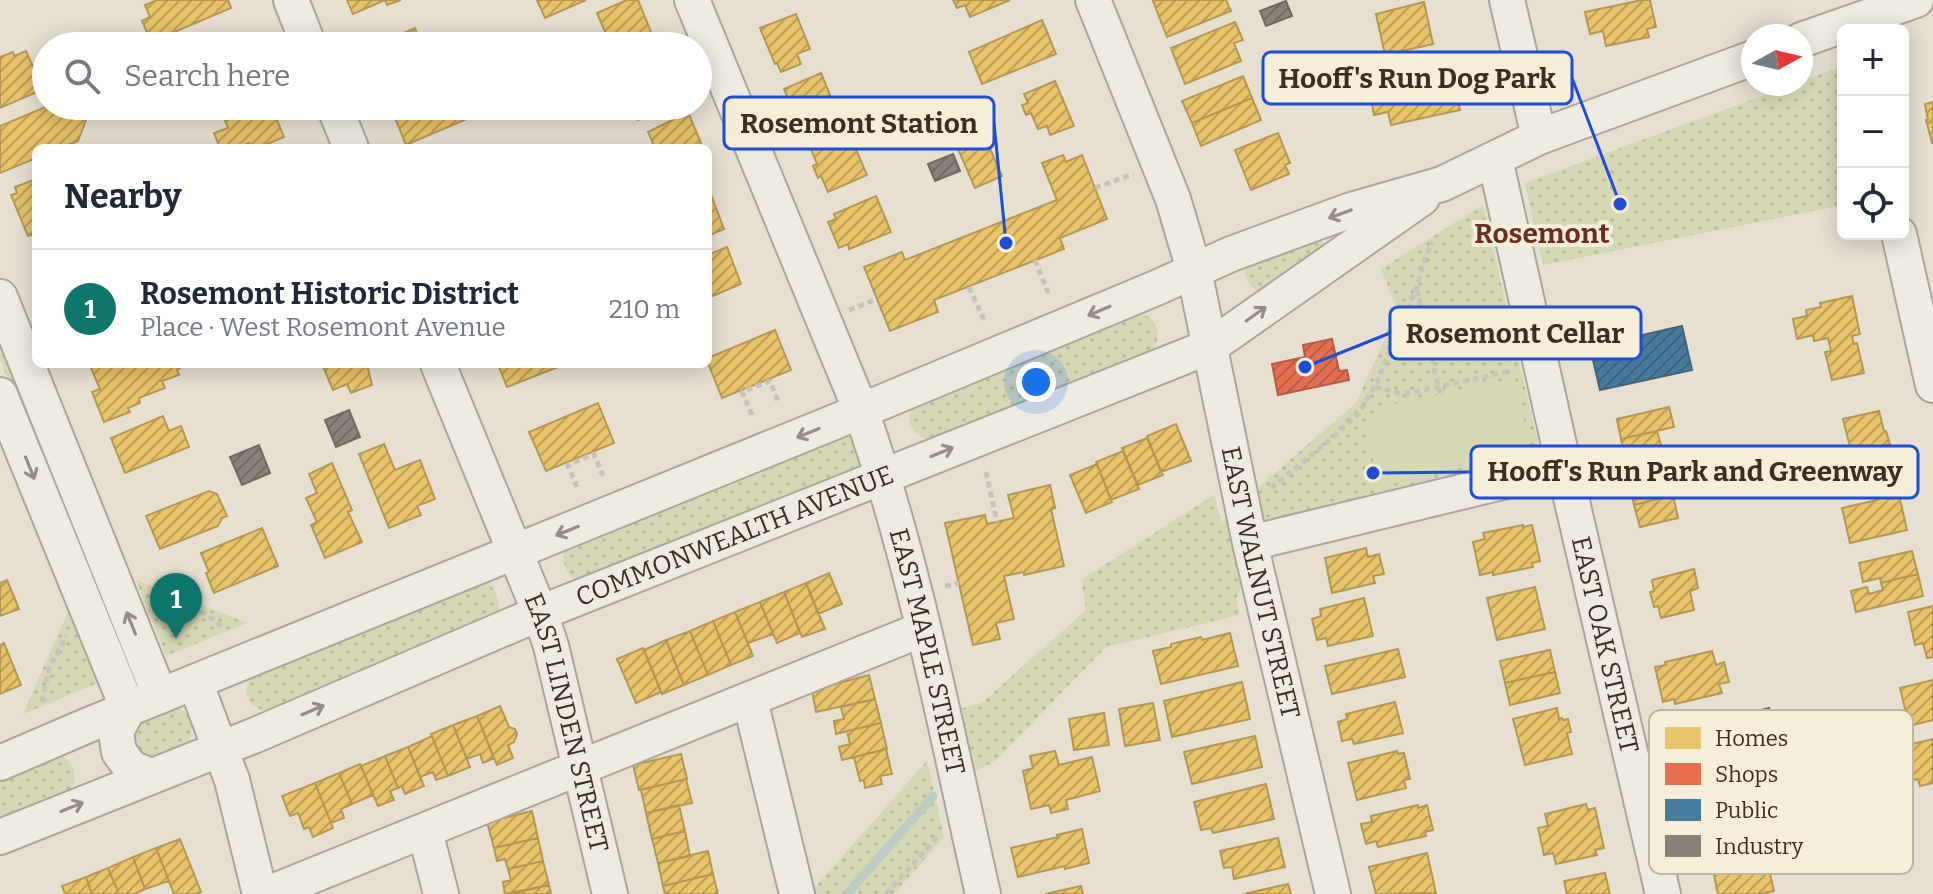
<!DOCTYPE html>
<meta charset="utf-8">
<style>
:root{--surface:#fff;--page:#f2f2f3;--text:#1f2937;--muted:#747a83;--line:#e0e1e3;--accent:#0f766e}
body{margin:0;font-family:Bitter,serif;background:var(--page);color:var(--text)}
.controls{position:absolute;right:24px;top:24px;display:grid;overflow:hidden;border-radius:12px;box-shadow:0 4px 20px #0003}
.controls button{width:72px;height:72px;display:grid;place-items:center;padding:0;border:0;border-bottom:2px solid var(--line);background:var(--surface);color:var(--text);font:40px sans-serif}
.compass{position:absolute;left:1741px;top:24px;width:72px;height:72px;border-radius:50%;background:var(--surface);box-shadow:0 4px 20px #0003;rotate:82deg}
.you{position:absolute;left:1036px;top:382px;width:28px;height:28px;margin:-20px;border:6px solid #fff;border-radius:50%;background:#1a73e8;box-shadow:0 0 0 12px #1a73e833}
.badge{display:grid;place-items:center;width:52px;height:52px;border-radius:50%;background:var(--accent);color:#fff;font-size:26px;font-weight:700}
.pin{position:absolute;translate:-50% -66px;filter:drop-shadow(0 2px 4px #0008)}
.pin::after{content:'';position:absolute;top:42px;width:28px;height:24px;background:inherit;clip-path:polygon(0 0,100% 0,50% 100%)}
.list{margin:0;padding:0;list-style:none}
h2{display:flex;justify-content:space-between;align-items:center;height:104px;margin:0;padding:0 32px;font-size:34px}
h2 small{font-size:26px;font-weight:400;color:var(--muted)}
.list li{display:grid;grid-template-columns:52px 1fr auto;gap:24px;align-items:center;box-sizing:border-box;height:120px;padding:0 32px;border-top:2px solid var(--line)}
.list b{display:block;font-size:30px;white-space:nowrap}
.list p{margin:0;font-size:26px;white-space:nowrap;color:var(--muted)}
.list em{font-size:26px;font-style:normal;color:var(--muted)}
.icon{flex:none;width:44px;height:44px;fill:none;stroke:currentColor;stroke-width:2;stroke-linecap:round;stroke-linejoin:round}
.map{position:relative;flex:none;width:1933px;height:894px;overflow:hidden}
.search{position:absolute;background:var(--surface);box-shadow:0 4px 20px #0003;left:32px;top:32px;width:680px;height:88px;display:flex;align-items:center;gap:20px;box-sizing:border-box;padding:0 28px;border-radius:44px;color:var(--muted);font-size:30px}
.panel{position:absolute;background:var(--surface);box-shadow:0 4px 20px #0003;left:32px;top:144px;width:680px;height:224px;border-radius:12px}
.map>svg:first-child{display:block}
.green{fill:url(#green-dots)}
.pitch{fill:#d6d7b3}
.homes{fill:url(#homes-hatch);stroke:#b59754;stroke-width:2}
.shops{fill:url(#shops-hatch);stroke:#b45c42;stroke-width:2}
.public{fill:url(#public-hatch);stroke:#436478;stroke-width:2}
.industry{fill:url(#industry-hatch);stroke:#736860;stroke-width:2}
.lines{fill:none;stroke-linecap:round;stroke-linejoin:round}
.stream{stroke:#bcccc2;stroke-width:9}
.minor-casing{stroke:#ada599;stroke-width:38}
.path{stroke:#c8c2b9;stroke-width:5;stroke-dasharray:6 4;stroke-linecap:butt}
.minor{stroke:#efebe3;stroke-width:34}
.oneway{stroke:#968c82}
.labels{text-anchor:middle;stroke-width:8;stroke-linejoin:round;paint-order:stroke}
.street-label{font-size:26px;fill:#3d2e20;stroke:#f7eed8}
.neighbourhood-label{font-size:28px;font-weight:bold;fill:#6b2e1e;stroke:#f7eed8}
.key{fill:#f7eed8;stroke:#bfb4a1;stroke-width:2}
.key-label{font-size:22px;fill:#3d2e20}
.leader{fill:none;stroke:#1d4ed8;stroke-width:3}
.callout-dot{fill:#1d4ed8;stroke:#f7eed8;stroke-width:3}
.callout{fill:#f7eed8;stroke:#1d4ed8;stroke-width:3}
.callout-label{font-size:28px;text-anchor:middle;font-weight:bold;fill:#3d2e20}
</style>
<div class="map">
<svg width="1933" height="894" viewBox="0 0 1933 894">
<defs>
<pattern id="green-dots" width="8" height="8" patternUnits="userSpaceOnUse" patternTransform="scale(2)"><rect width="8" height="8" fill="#d6d7b3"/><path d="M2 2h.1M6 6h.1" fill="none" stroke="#b9b99a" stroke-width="1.8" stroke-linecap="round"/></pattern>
<pattern id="homes-hatch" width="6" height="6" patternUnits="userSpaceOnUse" patternTransform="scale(2)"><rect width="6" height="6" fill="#e9c46a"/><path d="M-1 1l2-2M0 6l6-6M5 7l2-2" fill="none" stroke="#bea057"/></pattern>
<pattern id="shops-hatch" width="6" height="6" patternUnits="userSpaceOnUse" patternTransform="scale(2)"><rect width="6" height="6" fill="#e76f51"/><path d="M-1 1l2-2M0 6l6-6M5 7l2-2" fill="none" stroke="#bc5c43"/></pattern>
<pattern id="public-hatch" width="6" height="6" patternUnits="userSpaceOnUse" patternTransform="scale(2)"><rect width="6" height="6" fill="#457b9d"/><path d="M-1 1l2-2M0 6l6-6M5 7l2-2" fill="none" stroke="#3b6580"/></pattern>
<pattern id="industry-hatch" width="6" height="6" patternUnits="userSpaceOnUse" patternTransform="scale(2)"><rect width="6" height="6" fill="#8a817c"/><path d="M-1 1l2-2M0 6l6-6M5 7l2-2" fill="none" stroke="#726a65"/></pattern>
</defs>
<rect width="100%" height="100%" fill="#e7e0d1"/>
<path class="green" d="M1843,66V205L1543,265L1525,183L1794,84H1801V81Z
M1483,205L1541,456L1275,520L1236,598L1240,615L1106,647L996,760L975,772L960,709L982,703L1086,610L1081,580L1214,495L1221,523L1255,490L1356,403L1398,310L1381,269Z
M1318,237L1323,243L1326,251L1259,292C1250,287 1247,281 1245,271L1249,264Z
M1135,311C1158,316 1165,336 1149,354L930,441C910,433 903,420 916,402Z
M0,328L139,671L132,674L129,673L0,360Z
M850,430L862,468L580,583C566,577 563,564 563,549Z
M136,580L247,623L166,656Z
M479,580C497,585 500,598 498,615L269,712C248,708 241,694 251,675Z
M71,605L103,681L23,714Z
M173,706L184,711L191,719L192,729L190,742L180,751L157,760L136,757L127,729L135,717Z
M54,752C74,759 80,776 69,794L0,824V771Z
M927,761L944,837L894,894H809Z"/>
<path class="pitch" d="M1515,378L1531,451L1379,487L1366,426L1377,408Z"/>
<path class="homes" d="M157,0H228L231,8L151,42L142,21L150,17L145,5Z
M347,0H401L387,5L385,0L353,14Z
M537,0H586L545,18Z
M627,0H638L651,32L616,46H611L597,13Z
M953,0H1010L970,17L965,5L957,8Z
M1157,0H1226L1231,11L1167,37L1153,1Z
M1642,0H1650L1656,27L1647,29L1649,37L1606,46L1603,31L1590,34L1585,12Z
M1424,2L1433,44L1385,55L1376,14Z
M796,14L810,49L797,54L801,64L781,72L777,63L775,64L760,28Z
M1042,20L1056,54L982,84L969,52Z
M1235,22L1243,40L1234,43L1241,61L1185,84L1171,48Z
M415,28L419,38L428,34L433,46H373Z
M231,33L233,38L241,34L246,46H200Z
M26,51L34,69L46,64V88L0,108V57L13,52L14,56Z
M821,73L841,122L802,137L797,124L790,127L779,102L788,98L784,89Z
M1451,73L1460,110L1391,125L1388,112L1374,115L1369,87L1386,83L1387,87Z
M1243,76L1252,98L1192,123L1182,101Z
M1055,81L1074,126L1050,135L1047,126L1038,129L1031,113L1026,115L1022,105L1028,103L1024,94Z
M1252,98L1261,120L1201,146L1192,123Z
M1933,102V143H1932L1926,120H1928L1925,104Z
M48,106H64L66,112L86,120L78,141L60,148H36V158L0,173V126Z
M239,106H271L284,137L258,148H251L249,143L236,148H220L214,133L228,128L222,113Z
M396,106H464L469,118L406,145L391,108Z
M632,106H672L638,120Z
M688,112L703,148H655L648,132Z
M978,121L1002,176L975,188L951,133Z
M848,131L867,175L828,192L821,176L818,178L813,166L817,164L810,147Z
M1278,133L1290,163L1285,165L1289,174L1251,190L1235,150Z
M1063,155L1066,162L1082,155L1107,219L1060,238L1064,249L934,300L938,312L890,331L864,267L902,252L905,260L1057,200L1042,163Z
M36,179V236L34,234L28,236L11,195L17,193L15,187Z
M708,187L724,229L708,236Z
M876,196L891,232L849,249L848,244L839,248L828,222L836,219L834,214Z
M727,247L741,284L708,298V255Z
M1852,296L1860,334L1852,336L1854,344L1857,343L1864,373L1832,380L1825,352L1831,351L1828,338L1814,341L1813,335L1797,339L1793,319L1807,316L1806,310L1821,307L1820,303Z
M775,330L791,370L722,398L708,363V358Z
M100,364H179L180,368L177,370L179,375L162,381L165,388L139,398L140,403L128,408L130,412L104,422L92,392L100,389L91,368Z
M322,364H367L372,385L351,393L347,384L333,390Z
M498,364H563V365L507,387Z
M598,403L614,443L546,471L529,432Z
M1669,407L1674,427L1621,439L1617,419Z
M1879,411L1884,431H1886L1890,444L1887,445L1890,459L1855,467L1843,419Z
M163,416L169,431L181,426L189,447L125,473L111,438Z
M1176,424L1191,461L1161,472L1147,436Z
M1657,431L1663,452L1626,461L1621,439Z
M1147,438L1163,475L1138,485L1122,448Z
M384,444L395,470L420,460L435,499L417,506L421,515L389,528L359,454Z
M1123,451L1139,489L1111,500L1096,462Z
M332,463L352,510L348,512L362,542L325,558L311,525L317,522L306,498L317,493L309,474Z
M1097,464L1112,502L1086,513L1070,475Z
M1692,467L1697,489L1634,505L1629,482Z
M1893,483L1896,496L1899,495L1907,530L1850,543L1842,508L1877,500L1874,487Z
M1050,485L1055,508L1051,509L1064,566L1024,575V572L1004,576L1014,619L996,623L1000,639L973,645L945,523L985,515L987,524L1014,518L1008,495Z
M209,491L217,494L227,516L222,518L218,526L160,549L146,516Z
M1673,495L1678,518L1640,527L1634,505Z
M1523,525V527L1532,525L1540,561L1532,563L1533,567L1493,575V572L1480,575L1473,542L1485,539L1483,533Z
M262,528L278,566L214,593L206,573L209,572L201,553Z
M1366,548L1368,557L1379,554L1384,574L1373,576L1375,583L1332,593L1325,558Z
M1912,551L1918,574L1881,583L1880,578L1863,582L1859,563Z
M1694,569L1698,588L1690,591L1694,610L1661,618L1658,606L1654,607L1650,592L1654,591L1652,580Z
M829,573L842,604L818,614L806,583Z
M1918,574L1923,596L1856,612L1851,591L1867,587L1869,594L1883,590L1881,583Z
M7,580L19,609L0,616V583Z
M806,583L825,629L802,637L784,592Z
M1535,587L1545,629L1497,640L1487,598Z
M784,592L800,633L777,643L760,602Z
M1364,598L1373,636L1328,646L1326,638L1317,640L1312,619L1321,616L1320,609Z
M760,602L773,634L748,643L735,612Z
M1933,606V657L1927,658L1923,643L1915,645L1908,612Z
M735,612L753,656L731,665L713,621Z
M713,621L731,665L708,675L690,631Z
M690,631L708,675L684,685L666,640Z
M1230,633L1238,666L1161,684L1153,651L1171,647V644L1201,637L1202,640Z
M666,640L684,685L662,694L644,650Z
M4,643L21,685L0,694V645Z
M643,648L661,692L636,703L617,659Z
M1398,649L1405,677L1332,694L1325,666Z
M1550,650L1555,672L1505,683L1500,661Z
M1712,651L1716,665L1724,662L1729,682L1719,684L1722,693L1675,704L1674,699L1663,702L1655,667L1666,665L1665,662Z
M1555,672L1560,693L1510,705L1505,683Z
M869,675L875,699L816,712L812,690Z
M1933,680V720L1909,726L1900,688Z
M1242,682L1250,719L1172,737L1164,701Z
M875,699L881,723L836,734L834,721L844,719L841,707Z
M1395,702L1403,733L1354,744L1352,739L1342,741L1338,722L1347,719L1346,714Z
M1153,703L1160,740L1125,746L1119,709Z
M500,706L509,727L515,729L517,734L514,742L508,745L513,758L497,765L477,716Z
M1557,708L1559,719L1562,718L1563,720L1568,719L1571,732L1567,733L1572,754L1525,765L1513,719Z
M1104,713L1109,745L1074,750L1069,719Z
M477,716L494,758L483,763L480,754L467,759L453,725Z
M881,723L887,749L842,760L839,747L850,744L847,731Z
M453,725L470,767L448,776L431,734Z
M432,736L448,776L436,780L433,772L420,777L408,747Z
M1255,736L1262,767L1192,784L1184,752Z
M1933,739V783L1920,786L1918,779L1897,784L1890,755L1913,749L1912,744Z
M408,747L424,786L405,794L402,786L398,788L385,756Z
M886,749L892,774L880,776L882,784L865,788L864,780L860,781L854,757Z
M1055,751L1059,765L1092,757L1100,791L1066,800L1068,809L1051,813L1049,805L1031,809L1023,771L1033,768L1030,756Z
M1397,751L1398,754L1404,753L1410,779L1404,780L1406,788L1357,800L1348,763Z
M681,754L687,779L639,790L633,765Z
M385,756L398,788L390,791L394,800L378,806L361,766Z
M360,764L373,795L352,804L339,773Z
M339,773L352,804L341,809L344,818L331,823L315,783Z
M686,779L692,803L646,813L641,790Z
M315,783L333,828L313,837L309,827L304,829L298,813L290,816L282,796Z
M1266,784L1274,819L1213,833L1211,828L1201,830L1194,802Z
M1586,804L1588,810L1595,808L1604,848L1595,850L1597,855L1556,864L1553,853L1544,855L1538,828L1548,826L1545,814Z
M679,805L685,831L652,839L646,813Z
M1418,805V808L1427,805L1433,830L1425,832L1426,836L1378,847L1376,841L1366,844L1361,824L1372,822L1371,816Z
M532,811L538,838L494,848L487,822Z
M1082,829L1089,863L1065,869V866L1018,877L1011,848L1058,837L1057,835Z
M685,831L690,856L658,863L652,839Z
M538,838L543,861L508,869L505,859L497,861L494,848Z
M1278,838L1285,867L1234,879L1232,867L1224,868L1220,851Z
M180,839L201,892L196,894H174L156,848Z
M156,848L169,881L145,889L133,857Z
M708,851L713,874L663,886L658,863Z
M1427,853L1436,893L1376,894L1369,867Z
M133,857L145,889L134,894H119L108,868Z
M1766,857L1774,891L1759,894H1718L1712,866L1743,859L1744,862Z
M543,861L549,885L505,894L503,882L511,880L508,869Z
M108,868L119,894H92L86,877Z
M1605,873L1610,894H1567L1564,881Z
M713,874L718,894H665L663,886Z
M86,877L92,894H65L62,886Z
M1288,884L1291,894H1244Z
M549,885L551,894H511Z
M1081,886L1083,894H1045Z"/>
<path class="shops" d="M1332,339L1339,371L1347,370L1349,380L1278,395L1272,364L1305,357L1303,345Z"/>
<path class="public" d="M1682,326L1692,370L1600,390L1590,347Z"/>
<path class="industry" d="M1286,1L1292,16L1266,26L1260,11Z
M953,154L960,171L935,181L928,164Z
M349,410L360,437L336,447L325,420Z
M259,445L270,473L242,485L230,457Z
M1769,708L1773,726L1746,732L1742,715Z"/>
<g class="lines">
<path class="stream" d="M847,894L933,796"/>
<g class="minor-casing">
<g id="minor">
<path d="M291,0L309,46"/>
<path id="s1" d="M692,0L861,411C916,567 946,732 983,894"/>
<path id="s2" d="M1093,0L1173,199L1194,270L1250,543L1333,894"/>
<path d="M1507,0L1539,137"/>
<path d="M1801,40L1916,0"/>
<path d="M334,106L351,148"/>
<path id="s3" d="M1495,159L1564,467L1663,894"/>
<path d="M1899,234L1933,385"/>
<path d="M0,297L160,696"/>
<path id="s4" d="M438,364L540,613L551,646L610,894"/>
<path d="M0,395L128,709L116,732L119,752L131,768L151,776"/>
<path d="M1250,543L1564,467"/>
<path d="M195,682L232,780L260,894"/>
<path d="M750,700L797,894"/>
<path d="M0,763L86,726L827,425L1156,288L1231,254L1351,210L1442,184L1539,137L1753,58"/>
<path d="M425,831L441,894"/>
<path id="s5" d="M0,837L253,736L540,613L1211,346L1422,198"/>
<path d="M267,894L923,629"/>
</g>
</g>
<path class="path" d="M1095,188L1133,174
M1035,260L1049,295
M969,287L985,322
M1417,290L1440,395
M849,310L877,299
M1375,387L1399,393H1410L1511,371
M752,415L742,392L770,381L779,404
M986,472L997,522
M577,487L568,465L594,454L603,476
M1271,488L1324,445L1359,413L1377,382L1416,289L1426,255L1433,242
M945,586L959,583
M153,597C180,599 204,609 223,629
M42,702L49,669L66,636
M886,894L939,835"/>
<use href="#minor" class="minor"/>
</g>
<defs><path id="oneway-shaft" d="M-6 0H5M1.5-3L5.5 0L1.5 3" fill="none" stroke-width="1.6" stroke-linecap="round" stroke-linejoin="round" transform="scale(2)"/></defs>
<g class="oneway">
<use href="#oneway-shaft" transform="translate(1340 214) rotate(160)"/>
<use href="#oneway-shaft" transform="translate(1099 311) rotate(157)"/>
<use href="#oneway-shaft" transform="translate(1256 314) rotate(-35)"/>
<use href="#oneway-shaft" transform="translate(808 433) rotate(158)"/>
<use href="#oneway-shaft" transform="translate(942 452) rotate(-22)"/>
<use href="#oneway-shaft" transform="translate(30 468) rotate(68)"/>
<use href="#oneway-shaft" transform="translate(567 531) rotate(158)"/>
<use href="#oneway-shaft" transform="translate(131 623) rotate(-112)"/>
<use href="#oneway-shaft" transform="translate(313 710) rotate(-23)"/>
<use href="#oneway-shaft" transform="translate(72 807) rotate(-22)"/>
</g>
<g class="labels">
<g class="street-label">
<text dy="9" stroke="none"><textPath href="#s5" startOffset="794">COMMONWEALTH AVENUE</textPath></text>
<text dy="9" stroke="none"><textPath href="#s2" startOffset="608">EAST WALNUT STREET</textPath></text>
<text dy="9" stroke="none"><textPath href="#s3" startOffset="498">EAST OAK STREET</textPath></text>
<text dy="9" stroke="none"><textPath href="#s1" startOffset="694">EAST MAPLE STREET</textPath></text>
<text dy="9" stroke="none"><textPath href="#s4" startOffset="382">EAST LINDEN STREET</textPath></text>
</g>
<g class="neighbourhood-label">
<text x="1542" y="243">Rosemont</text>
</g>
</g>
<rect x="1649" y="710" width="264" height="164" rx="12" class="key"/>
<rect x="1665" y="727" width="36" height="22" fill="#e9c46a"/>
<rect x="1665" y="763" width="36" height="22" fill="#e76f51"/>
<rect x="1665" y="799" width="36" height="22" fill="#457b9d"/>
<rect x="1665" y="835" width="36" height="22" fill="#8a817c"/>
<g class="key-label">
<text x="1715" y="746">Homes</text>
<text x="1715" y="782">Shops</text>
<text x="1715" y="818">Public</text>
<text x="1715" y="854">Industry</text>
</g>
<path class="leader" d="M1620 204L1572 78M1006 243L994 123M1305 367L1390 333M1373 473L1471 472"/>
<g class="callout-dot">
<circle cx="1620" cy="204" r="8"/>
<circle cx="1006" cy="243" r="8"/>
<circle cx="1305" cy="367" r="8"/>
<circle cx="1373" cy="473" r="8"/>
</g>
<g class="callout">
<rect x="1263" y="52" width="309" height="52" rx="8"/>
<rect x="724" y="97" width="270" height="52" rx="8"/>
<rect x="1390" y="307" width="251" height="52" rx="8"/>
<rect x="1471" y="446" width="447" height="52" rx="8"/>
</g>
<g class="callout-label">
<text x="1417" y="88">Hooff's Run Dog Park</text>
<text x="859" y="133">Rosemont Station</text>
<text x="1515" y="343">Rosemont Cellar</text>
<text x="1695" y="481">Hooff's Run Park and Greenway</text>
</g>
</svg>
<div class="controls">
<button>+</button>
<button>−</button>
<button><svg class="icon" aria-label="locate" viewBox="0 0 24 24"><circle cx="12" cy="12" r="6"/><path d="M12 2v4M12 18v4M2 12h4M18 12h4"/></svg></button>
</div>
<svg class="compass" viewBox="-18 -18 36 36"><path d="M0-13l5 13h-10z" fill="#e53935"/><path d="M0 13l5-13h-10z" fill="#747a83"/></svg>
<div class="you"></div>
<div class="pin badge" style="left:176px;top:639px">1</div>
<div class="search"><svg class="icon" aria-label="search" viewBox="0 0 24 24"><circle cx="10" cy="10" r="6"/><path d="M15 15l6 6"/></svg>Search here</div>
<section class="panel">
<h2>Nearby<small></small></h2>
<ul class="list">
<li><span class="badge">1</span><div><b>Rosemont Historic District</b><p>Place · West Rosemont Avenue</p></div><em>210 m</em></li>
</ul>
</section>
</div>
